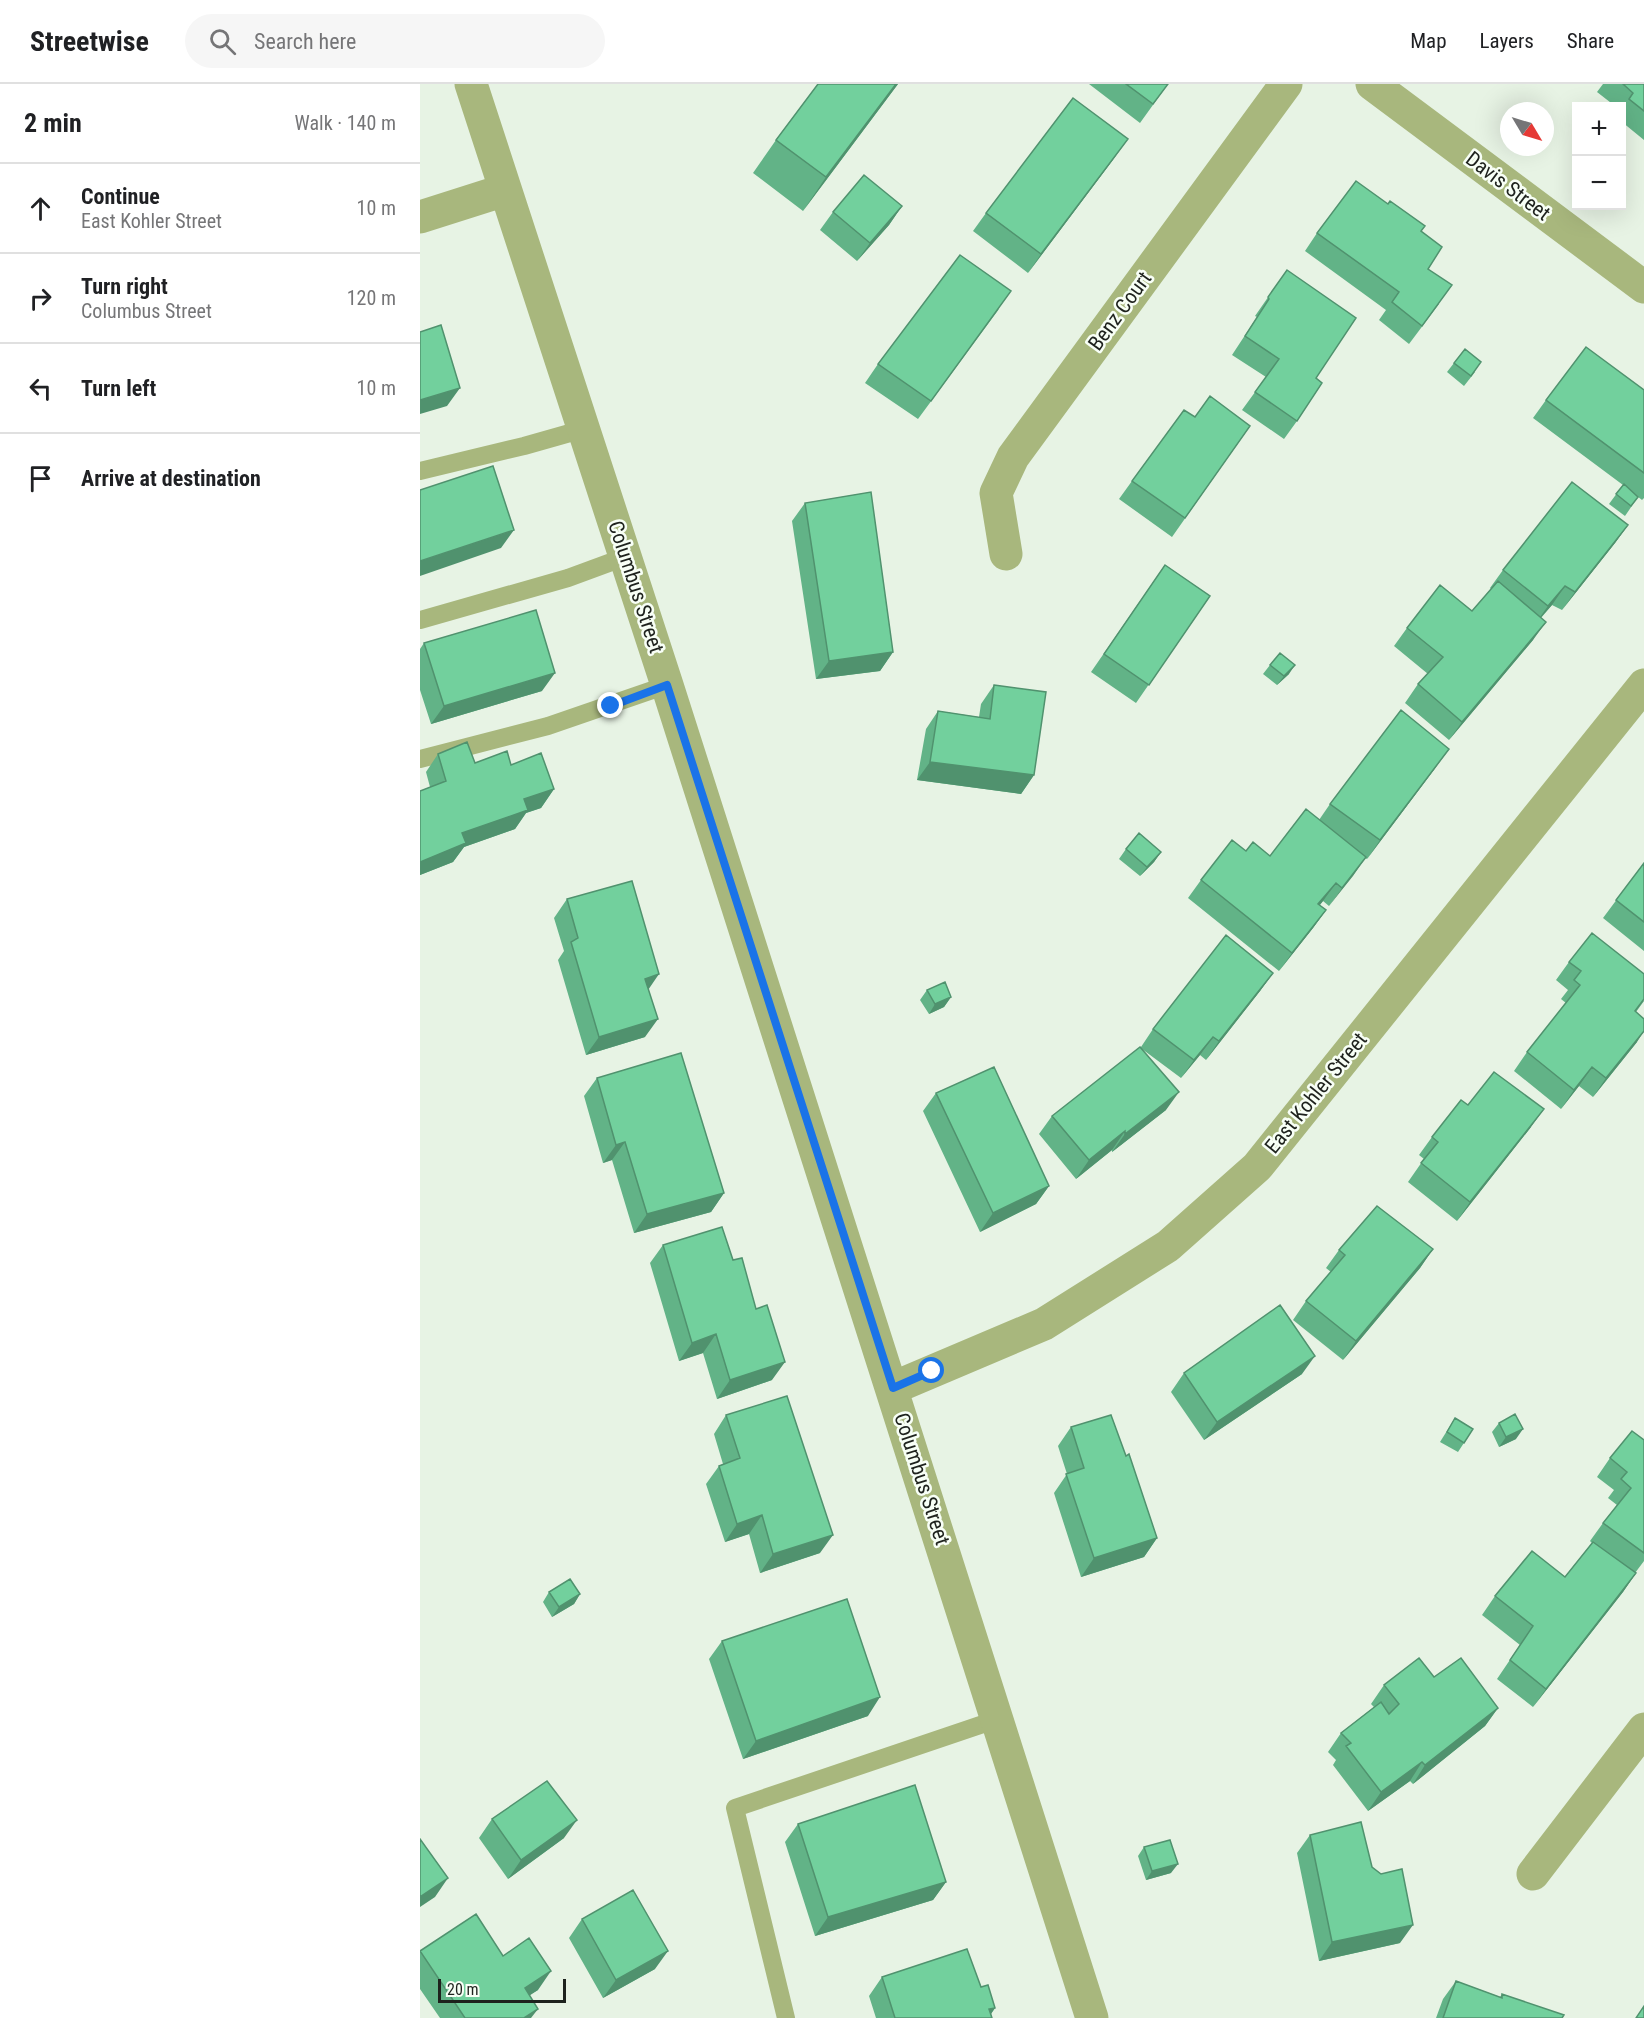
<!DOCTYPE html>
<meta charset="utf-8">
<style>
:root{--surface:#fff;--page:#f6f6f6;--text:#202124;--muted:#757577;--line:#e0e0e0}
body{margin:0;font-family:"Roboto Condensed",sans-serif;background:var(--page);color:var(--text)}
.controls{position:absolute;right:18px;top:18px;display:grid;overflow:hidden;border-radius:0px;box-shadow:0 6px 24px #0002}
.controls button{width:54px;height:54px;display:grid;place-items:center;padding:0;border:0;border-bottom:2px solid var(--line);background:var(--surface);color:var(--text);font:30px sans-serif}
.compass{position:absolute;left:1080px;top:18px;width:54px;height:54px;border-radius:50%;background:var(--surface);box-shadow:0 6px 24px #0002;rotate:128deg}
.scale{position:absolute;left:18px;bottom:15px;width:128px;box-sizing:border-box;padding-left:6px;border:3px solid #1e221d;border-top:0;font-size:16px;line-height:21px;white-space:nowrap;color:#1e221d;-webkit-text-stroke:4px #f8fff6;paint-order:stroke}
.stop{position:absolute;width:18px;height:18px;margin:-14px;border:4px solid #1a73e8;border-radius:50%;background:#fff}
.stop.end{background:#1a73e8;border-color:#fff;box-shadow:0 2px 6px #0008}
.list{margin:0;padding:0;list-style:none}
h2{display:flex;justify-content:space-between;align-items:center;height:78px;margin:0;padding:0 24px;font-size:26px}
h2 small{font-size:20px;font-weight:400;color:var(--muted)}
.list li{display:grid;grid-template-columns:39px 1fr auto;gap:18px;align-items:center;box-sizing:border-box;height:90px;padding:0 24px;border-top:2px solid var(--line)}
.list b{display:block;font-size:22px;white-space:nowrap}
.list p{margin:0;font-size:20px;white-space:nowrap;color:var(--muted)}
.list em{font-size:20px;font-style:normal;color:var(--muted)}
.icon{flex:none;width:33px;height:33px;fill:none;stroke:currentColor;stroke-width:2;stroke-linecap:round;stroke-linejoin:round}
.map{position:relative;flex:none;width:1224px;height:1934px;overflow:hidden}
header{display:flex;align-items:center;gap:36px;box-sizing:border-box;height:84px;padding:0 30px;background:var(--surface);border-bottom:2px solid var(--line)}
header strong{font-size:28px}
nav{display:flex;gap:33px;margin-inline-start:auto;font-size:21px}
.search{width:420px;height:54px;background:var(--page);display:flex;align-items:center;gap:15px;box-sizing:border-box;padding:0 21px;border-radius:33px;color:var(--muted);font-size:22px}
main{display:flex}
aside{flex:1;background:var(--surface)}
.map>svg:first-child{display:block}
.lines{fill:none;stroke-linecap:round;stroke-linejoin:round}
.service{stroke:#a8b77d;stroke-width:18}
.minor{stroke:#a8b77d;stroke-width:33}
.wall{fill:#62b387}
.shaded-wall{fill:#50926e}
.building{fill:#72d09d;stroke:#50926e;stroke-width:1.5}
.route{stroke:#1a73e8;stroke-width:8}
.labels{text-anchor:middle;stroke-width:5;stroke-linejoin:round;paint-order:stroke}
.street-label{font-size:21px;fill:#1e221d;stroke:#f8fff6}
</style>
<header>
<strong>Streetwise</strong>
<div class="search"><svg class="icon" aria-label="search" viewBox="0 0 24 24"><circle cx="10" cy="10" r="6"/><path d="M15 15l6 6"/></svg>Search here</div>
<nav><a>Map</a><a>Layers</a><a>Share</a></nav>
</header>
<main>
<aside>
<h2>2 min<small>Walk · 140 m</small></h2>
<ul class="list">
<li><svg class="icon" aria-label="ahead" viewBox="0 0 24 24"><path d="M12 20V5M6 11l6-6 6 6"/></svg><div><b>Continue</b><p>East Kohler Street</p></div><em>10 m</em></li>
<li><svg class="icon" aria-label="right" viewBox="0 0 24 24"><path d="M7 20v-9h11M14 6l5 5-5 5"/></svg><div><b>Turn right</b><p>Columbus Street</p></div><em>120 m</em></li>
<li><svg class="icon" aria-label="left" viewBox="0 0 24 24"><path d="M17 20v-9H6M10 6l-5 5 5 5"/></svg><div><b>Turn left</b></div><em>10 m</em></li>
<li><svg class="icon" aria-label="arrive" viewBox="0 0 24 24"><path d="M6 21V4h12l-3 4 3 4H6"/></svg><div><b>Arrive at destination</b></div></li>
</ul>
</aside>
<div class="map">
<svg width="1224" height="1934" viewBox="0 0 1224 1934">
<rect width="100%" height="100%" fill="#e7f3e4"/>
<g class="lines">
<path class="service" d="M0,387L104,362L164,345
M0,536L148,494L205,473
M0,675L128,642L247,601
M366,1934L315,1724L578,1635"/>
<path class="minor" d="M51,0L247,601L672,1934
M952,0L1224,203
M0,133L85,106
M586,470L576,409L593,373L866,0
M473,1304L624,1240L748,1162L837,1083L1224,601
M1113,1790L1224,1645"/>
</g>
<path class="wall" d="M398,0H478L383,127L333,89L356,56Z
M669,0H748L720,39Z
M1183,0H1224V56L1202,38V22H1195L1177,8Z
M695,73L608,189L553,147L566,129Z
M482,122L469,141L437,177L400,146L413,128Z
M1001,147L1008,185L1019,220L989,260L959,236L966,226L885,167L897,149Z
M867,186L896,294L877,337L864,355L822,326L846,293L812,271L837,233L835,232Z
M579,225L498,335L445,299L458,280Z
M1034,279L1055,288L1044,302L1027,288Z
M1224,306V414L1222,416L1217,412L1218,413L1205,432L1189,420L1203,401L1113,334L1126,316Z
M775,333L830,342L752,453L699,415L712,397Z
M385,419L473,568L460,587L396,595L372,437Z
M1208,441L1195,459L1142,526L1132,521L1121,534L1113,556L1029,656L985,619L998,600L1008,590L974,562L987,544L1052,527L1071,505L1070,504L1083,486Z
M745,481L790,512L716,619L671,588Z
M4,559L122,607L11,640L0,606V565Z
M850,581L869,590L857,601L843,590Z
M574,601L614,691L601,710L497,696L506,645L518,627L559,633L561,620Z
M18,670L55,679L91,681L134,705L121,724L106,729L95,745L44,763L33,778L0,791V707L10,703L6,688Z
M1016,683L947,775L945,774L909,822L903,817L900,821L906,826L893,844L859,887L768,814L781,796L826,767L850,772L899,736L910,720Z
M706,765L741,768L734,778L720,792L699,775Z
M1224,779V867L1183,834Z
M147,815L228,905L225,953L166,971L138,876L144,867L134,834Z
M1149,878L1224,917L1216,928L1217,958L1173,1013L1159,1002L1141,1025L1094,987L1107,968L1146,919L1141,915L1148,906L1136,896Z
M853,889L840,907L786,976L780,971L761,994L722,965L746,1026L692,1068V1066L656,1095L619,1050L632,1032L721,963L733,945Z
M507,906L531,913L524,923L509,930L500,916Z
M177,994L304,1109L291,1128L214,1149L192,1076L183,1079L164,1012Z
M516,1009L629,1102L616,1120L560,1148L503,1027Z
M1048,1021L1111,1043L1037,1137L988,1098L1004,1075L999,1071L1012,1053Z
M243,1161L352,1296L297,1315L283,1269L259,1277L230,1179Z
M1013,1165L1000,1184L923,1276L873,1236L886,1217L911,1188L906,1184L919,1166Z
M764,1289L882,1290L784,1356L751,1308Z
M306,1331L400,1469L340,1489L329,1450L305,1458L286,1400L299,1382L303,1380L294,1350Z
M1035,1334L1053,1345L1038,1368L1020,1358Z
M1079,1339L1096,1355L1079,1363L1072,1348Z
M651,1343L706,1372L737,1454L724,1473L661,1493L634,1409L647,1390L638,1362Z
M1224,1356V1477L1215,1489H1216L1203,1508L1113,1623L1077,1595L1100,1561L1062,1531L1075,1512L1145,1493L1172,1459L1170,1457L1183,1439L1197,1421L1188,1414L1194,1406L1177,1393L1190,1374Z
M129,1508L160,1510L154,1520L132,1533L123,1518Z
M302,1557L448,1632L323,1675L289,1575Z
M1014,1593L1078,1624L1065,1642L993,1700L990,1697L948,1727L913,1681L916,1676L908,1668L921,1649L954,1623L951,1620L964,1601Z
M72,1735L144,1754L88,1795L59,1754Z
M378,1740L526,1798L513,1816L395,1852L365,1758Z
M890,1751L952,1783L980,1859L899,1877L877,1769Z
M724,1763L751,1789L726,1796L718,1772Z
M162,1835L235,1885L183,1914L149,1854Z
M0,1867L83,1872L118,1906L109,1911L111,1934H20L0,1905Z
M462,1893L561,1903L575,1924L571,1930L572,1934H456L449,1912Z
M1036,1897L1080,1913L1082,1910L1142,1934H1016L1023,1915Z"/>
<path class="shaded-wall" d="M476,0H478L383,127L406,93Z
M708,55L695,73L608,189L621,170Z
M482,122L469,141L437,177L450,159Z
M40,304L27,322L0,330V316Z
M1208,441L1195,459L1142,526L1155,508Z
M94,446L81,464L0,492V477Z
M1145,502L1132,521L1115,540L1128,522Z
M1126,538L1113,556L1029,656L1042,638Z
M473,568L460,587L396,595L409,577Z
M875,581L869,590L857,601L864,592Z
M135,589L122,607L11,640L24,622Z
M1029,665L1016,683L947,775L960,756Z
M510,678L614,691L601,710L497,696Z
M134,705L121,724L106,729L95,745L44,763L33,778L0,791V778L42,749L104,715Z
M741,768L734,778L720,792L727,783Z
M946,773L933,792L909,822L922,804Z
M916,799L903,817L885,838L898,820Z
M906,826L893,844L859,887L872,869Z
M853,889L840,907L786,976L799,957Z
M239,890L226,909L225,895Z
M531,913L524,923L509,930L515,920Z
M238,935L225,953L166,971L179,953Z
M1224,947L1217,958L1173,1013L1186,994Z
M793,953L780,971L761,994L774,976Z
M1172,983L1159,1002L1141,1025L1154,1006Z
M759,1008L746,1026L692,1068L705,1050Z
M1124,1025L1111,1043L1037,1137L1050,1118Z
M705,1047L692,1066L656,1095L669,1076Z
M205,1058L192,1076L183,1079L196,1061Z
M629,1102L616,1120L560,1148L573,1129Z
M304,1109L291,1128L214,1149L227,1130Z
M1013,1165L1000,1184L923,1276L936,1257Z
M296,1250L283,1269L259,1277L272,1259Z
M895,1272L882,1290L784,1356L797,1338Z
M365,1278L352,1296L297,1315L310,1296Z
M1103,1345L1096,1355L1079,1363L1086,1353Z
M342,1431L329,1450L305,1458L317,1440Z
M413,1451L400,1469L340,1489L353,1470Z
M737,1454L724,1473L661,1493L674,1474Z
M1216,1489L1203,1508L1113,1623L1126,1605Z
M160,1510L154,1520L132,1533L139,1523Z
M460,1613L448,1632L323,1675L336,1657Z
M1078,1624L1065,1642L993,1700L1005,1681Z
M1002,1678L990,1697L948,1727L961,1708Z
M157,1736L144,1754L88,1795L101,1776Z
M758,1780L751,1789L726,1796L732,1787Z
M28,1794L15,1813L0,1823V1813Z
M526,1798L513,1816L395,1852L408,1833Z
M993,1841L980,1859L899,1877L912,1858Z
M248,1867L235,1885L183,1914L196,1896Z
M131,1887L118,1906L92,1923L105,1904Z
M575,1924L568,1934L569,1925Z
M118,1925L111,1934H104Z"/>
<path class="building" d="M398,0H476L406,93L356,56Z
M706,0H748L733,20Z
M1203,0H1224V27L1209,15L1213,9Z
M653,14L708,55L621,170L566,129Z
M444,91L482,122L450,159L413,128Z
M936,97L968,120L970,117L1005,142L1001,147L1022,163L1008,185L1032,201L1002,242L972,218L979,208L897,149Z
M540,171L591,207L511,317L458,280Z
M867,186L936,234L896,294L902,299L877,337L835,308L859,275L825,252L849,215L848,213Z
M21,241L40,304L0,316V248Z
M1166,263L1224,306V389L1126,316Z
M1045,265L1061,278L1051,292L1034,279Z
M790,312L830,342L765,434L712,397L764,326L775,333Z
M73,382L94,446L0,477V406Z
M1152,398L1208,441L1155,508L1145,502L1128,522L1083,486Z
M1204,400L1218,413L1211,422L1196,410Z
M451,408L473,568L409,577L385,419Z
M745,481L790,512L729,601L684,570Z
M1078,497L1126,538L1042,638L998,600L1023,573L987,544L1020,501L1052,527Z
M116,526L135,589L24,622L4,559Z
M860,569L875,581L864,592L850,581Z
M574,601L626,608L614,691L510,678L518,627L570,635Z
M981,626L1029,665L960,756L910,720Z
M47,658L55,679L87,667L91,681L121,669L134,705L104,715L108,726L42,749L46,759L0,778V707L26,697L18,670Z
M886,725L946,773L922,804L916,799L898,820L906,826L872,869L781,796L812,756L826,767L833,758L850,772Z
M719,749L741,768L727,783L706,765Z
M1224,779V838L1196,816Z
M212,797L239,890L225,895L238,935L179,953L151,858L158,854L147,815Z
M1172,849L1224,890V915L1215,927L1224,935V947L1186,994L1172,983L1154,1006L1107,968L1160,901L1154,896L1161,887L1149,878Z
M806,851L853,889L799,957L793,953L774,976L733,945Z
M525,898L531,913L515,920L507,906Z
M720,963L759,1008L705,1050V1047L669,1076L632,1032Z
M261,969L304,1109L227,1130L205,1058L196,1061L177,994Z
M574,983L629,1102L573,1129L516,1009Z
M1074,988L1124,1025L1050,1118L1001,1079L1018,1058L1012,1053L1041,1016L1048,1021Z
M957,1122L1013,1165L936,1257L886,1217L925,1171L919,1166Z
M302,1143L313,1176L322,1174L336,1225L347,1221L365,1278L310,1296L296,1250L272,1259L243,1161Z
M860,1221L895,1272L797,1338L764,1289Z
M367,1312L413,1451L353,1470L342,1431L317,1440L299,1382L320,1374L306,1331Z
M1095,1330L1103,1345L1086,1353L1079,1339Z
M691,1331L706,1372L709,1370L737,1454L674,1474L646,1390L664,1384L651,1343Z
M1035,1334L1053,1345L1044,1359L1027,1348Z
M1212,1347L1224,1356V1469L1183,1439L1211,1404L1201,1395L1207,1388L1190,1374Z
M1173,1458L1216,1489L1126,1605L1090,1576L1113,1542L1075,1512L1112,1467L1145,1493Z
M150,1495L160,1510L139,1523L129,1508Z
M427,1515L460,1613L336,1657L302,1557Z
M999,1574L1014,1593L1041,1574L1078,1624L1005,1681L1002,1678L961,1708L926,1662L931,1659L921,1649L961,1618L969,1630L979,1620L964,1601Z
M127,1697L157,1736L101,1776L72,1735Z
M495,1701L526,1798L408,1833L378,1740Z
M941,1738L952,1783L961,1790L982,1785L993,1841L912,1858L890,1751Z
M0,1755L28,1794L0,1813Z
M750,1756L758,1780L732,1787L724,1763Z
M213,1806L248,1867L196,1896L162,1835Z
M56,1830L83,1872L109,1854L131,1887L105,1904L118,1925L104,1934H45L0,1867Z
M547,1865L561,1903L568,1901L575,1924L569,1925L572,1934H475L462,1893Z
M1036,1897L1082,1914V1910L1144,1931L1142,1934H1023Z
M1224,1922V1934H1216Z"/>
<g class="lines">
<path class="route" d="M191,622L247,601L473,1304L512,1287"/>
</g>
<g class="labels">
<g class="street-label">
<text transform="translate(1088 102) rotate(37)" y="7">Davis Street</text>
<text transform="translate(700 227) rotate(-54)" y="7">Benz Court</text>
<text transform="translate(216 503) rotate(72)" y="7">Columbus Street</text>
<text transform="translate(896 1009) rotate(-51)" y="7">East Kohler Street</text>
<text transform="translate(502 1395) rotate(72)" y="7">Columbus Street</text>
</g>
</g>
</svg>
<div class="controls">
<button>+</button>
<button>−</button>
</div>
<svg class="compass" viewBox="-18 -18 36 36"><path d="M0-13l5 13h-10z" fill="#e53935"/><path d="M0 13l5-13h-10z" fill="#757577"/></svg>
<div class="scale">20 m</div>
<div class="stop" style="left:512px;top:1287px"></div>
<div class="stop end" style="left:191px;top:622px"></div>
</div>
</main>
